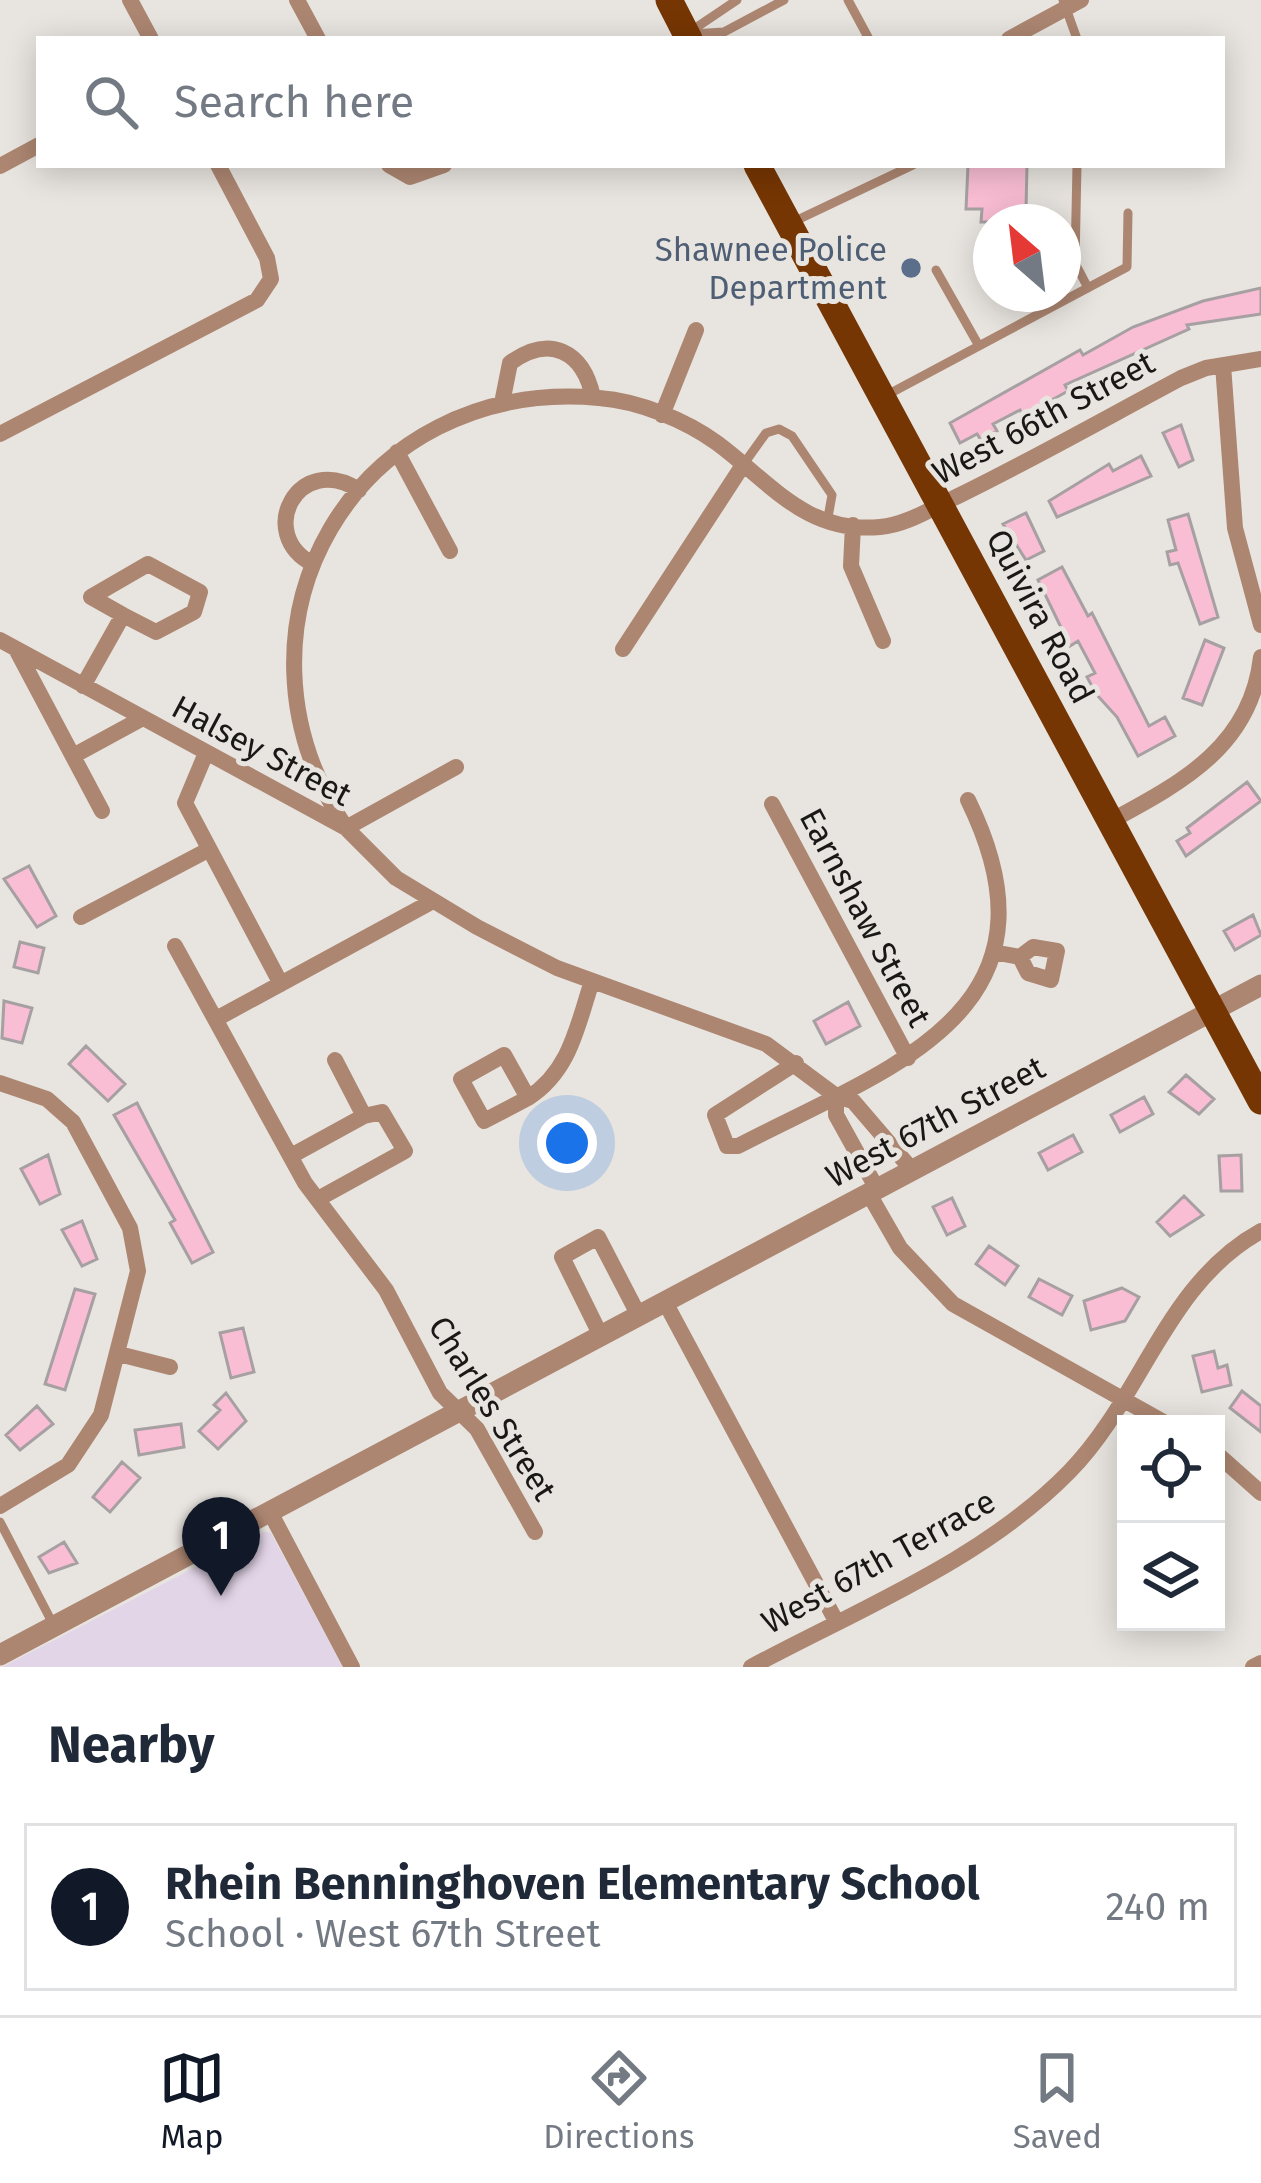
<!DOCTYPE html>
<meta charset="utf-8">
<style>
:root{--surface:#fff;--page:#f6f6f7;--text:#1f2937;--muted:#747a83;--line:#e0e1e3;--accent:#111827}
body{margin:0;font-family:"Fira Sans",sans-serif;background:var(--page);color:var(--text)}
.controls{position:absolute;right:36px;bottom:36px;display:grid;overflow:hidden;border-radius:0px;box-shadow:0 6px 30px #0003}
.controls button{width:108px;height:108px;display:grid;place-items:center;padding:0;border:0;border-bottom:3px solid var(--line);background:var(--surface);color:var(--text);font:60px sans-serif}
.compass{position:absolute;left:973px;top:204px;width:108px;height:108px;border-radius:50%;background:var(--surface);box-shadow:0 6px 30px #0003;rotate:332deg}
.you{position:absolute;left:567px;top:1143px;width:42px;height:42px;margin:-30px;border:9px solid #fff;border-radius:50%;background:#1a73e8;box-shadow:0 0 0 18px #1a73e833}
.badge{display:grid;place-items:center;width:78px;height:78px;border-radius:50%;background:var(--accent);color:#fff;font-size:39px;font-weight:700}
.pin{position:absolute;translate:-50% -99px;filter:drop-shadow(0 3px 6px #0008)}
.pin::after{content:'';position:absolute;top:63px;width:42px;height:36px;background:inherit;clip-path:polygon(0 0,100% 0,50% 100%)}
.list{margin:0;padding:0;list-style:none}
h2{display:flex;justify-content:space-between;align-items:center;height:156px;margin:0;padding:0 48px;font-size:51px}
h2 small{font-size:39px;font-weight:400;color:var(--muted)}
.list li{display:grid;grid-template-columns:78px 1fr auto;gap:36px;align-items:center;box-sizing:border-box;height:168px;margin:0 24px 24px;padding:0 24px;border:3px solid var(--line);border-radius:0px}
.list b{display:block;font-size:45px;white-space:nowrap}
.list p{margin:0;font-size:39px;white-space:nowrap;color:var(--muted)}
.list em{font-size:39px;font-style:normal;color:var(--muted)}
.icon{flex:none;width:66px;height:66px;fill:none;stroke:currentColor;stroke-width:2;stroke-linecap:round;stroke-linejoin:round}
.map{position:relative;flex:none;width:1261px;height:1667px;overflow:hidden}
.search{position:absolute;background:var(--surface);box-shadow:0 6px 30px #0003;left:36px;right:36px;top:36px;height:132px;display:flex;align-items:center;gap:30px;box-sizing:border-box;padding:0 42px;border-radius:0px;color:var(--muted);font-size:45px}
.sheet{height:348px;background:var(--surface)}
nav{display:flex;justify-content:space-around;align-items:center;box-sizing:border-box;height:168px;border-top:3px solid var(--line);background:var(--surface);font-size:33px;color:var(--muted)}
nav a{display:grid;justify-items:center;gap:6px}
nav .on{color:var(--accent)}
.map>svg:first-child{display:block}
.education{fill:#e3d5e8}
.building{fill:#f9bdd4;stroke:#a6a0a2;stroke-width:3}
.lines{fill:none;stroke-linecap:round;stroke-linejoin:round}
.service{stroke:#ac8671;stroke-width:9}
.minor{stroke:#ac8671;stroke-width:16}
.tertiary{stroke:#ac8671;stroke-width:21}
.primary{stroke:#763603;stroke-width:27}
.service-dot{fill:#5c6f8a;stroke:#e8e4df;stroke-width:4.5}
.labels{text-anchor:middle;stroke-width:10;stroke-linejoin:round;paint-order:stroke}
.service-label{font-size:33px;fill:#4e5e75;stroke:#e8e4df;text-anchor:end}
.street-label{font-size:33px;fill:#191816;stroke:#e8e4df}
</style>
<div class="map">
<svg width="1261" height="1667" viewBox="0 0 1261 1667">
<rect width="100%" height="100%" fill="#e8e4df"/>
<path class="education" d="M264,1532L271,1533L343,1667H2Z"/>
<path class="building" d="M968,165H1027L1026,210L1050,211V222H981L982,209H966Z
M1261,288V314L1187,325L1189,329L1065,385L1068,391L1023,416L1020,410L993,424L997,431L981,440L977,434L960,443L950,423L1080,350L1083,355L1133,327L1203,301Z
M1181,425L1193,460L1179,467L1163,433Z
M1141,456L1151,476L1057,517L1049,501L1109,464L1113,471Z
M1026,513L1044,551L1026,560L1003,524Z
M1188,514L1218,617L1200,624L1178,563L1170,565L1167,552L1176,550L1168,520Z
M1062,567L1088,616L1092,613L1149,726L1165,717L1175,736L1138,756L1117,717L1096,694L1087,677L1095,673L1078,641L1070,646L1038,580Z
M1205,640L1224,648L1202,705L1183,698Z
M1247,782L1261,801L1186,856L1177,841L1190,833L1187,828Z
M29,866L56,916L37,927L4,879Z
M1253,915L1261,935L1235,950L1224,931Z
M20,942L44,948L38,973L14,967Z
M4,1001L32,1008L22,1043L2,1038Z
M848,1002L860,1026L826,1044L814,1021Z
M86,1046L125,1084L108,1101L69,1064Z
M1186,1075L1214,1099L1199,1114L1169,1092Z
M1144,1097L1153,1114L1120,1132L1111,1115Z
M137,1103L213,1252L192,1263L170,1223L175,1220L114,1115Z
M1073,1135L1082,1152L1048,1170L1039,1153Z
M48,1155L60,1194L40,1204L21,1169Z
M1241,1155L1242,1191H1221L1219,1156Z
M1184,1196L1203,1215L1170,1236L1157,1222Z
M952,1198L965,1226L947,1235L933,1207Z
M82,1221L97,1259L82,1266L62,1230Z
M989,1246L1018,1266L1005,1285L976,1264Z
M1039,1279L1072,1296L1062,1315L1029,1297Z
M1122,1288L1139,1297L1125,1321L1091,1330L1084,1301Z
M75,1289L95,1294L65,1390L45,1384Z
M243,1328L254,1372L231,1378L220,1333Z
M1214,1351L1218,1368L1227,1365L1231,1385L1202,1392L1193,1356Z
M1242,1391L1261,1406V1432L1230,1408Z
M226,1393L246,1421L218,1449L199,1431L220,1410L214,1405Z
M37,1406L53,1424L20,1450L6,1435Z
M181,1424L184,1447L139,1455L135,1430Z
M122,1462L140,1478L110,1512L93,1497Z
M64,1542L77,1563L49,1573L39,1557Z"/>
<g class="lines">
<path class="service" d="M848,0L869,39
M1063,0L1077,39
M691,31L737,0
M692,34L724,32L784,0
M1077,165L1075,263L1088,288
M793,222L913,165
M936,270L979,346
M887,395L1127,267L1128,213
M743,465L766,433L779,429L792,436L832,495L827,523
M0,1522L53,1624"/>
<path class="minor" d="M130,0L151,39
M297,0L318,39
M1009,39L1081,0
M389,165L410,177L444,165
M0,166L39,145
M1223,365L1235,528L1261,625
M502,403L510,363C550,334 583,351 593,397
M662,415L696,330
M0,434L257,300L271,279L267,258L218,165
M397,452L450,551
M853,525L851,566L883,641
M313,564C255,534 298,451 359,490
M0,640L346,828L396,878L477,927L557,968L766,1044L836,1096L853,1101L913,1171
M16,649L102,811
M623,649L743,465
M83,686L123,615L156,632L194,612L200,592L148,564L91,597L123,615
M206,753L185,803L281,984
M73,756L141,719
M456,767L346,828C211,626 355,376 599,398C639,401 685,420 717,443C771,483 806,534 880,527C906,525 932,508 956,497C1032,460 1106,418 1181,378L1206,368L1261,359
M772,804L908,1058
M1109,822C1181,783 1251,747 1261,657
M81,917L208,850
M175,946L305,1183L386,1290L440,1393L477,1429L535,1532
M993,952L1020,957L1033,947L1057,951L1051,980L1028,973L1020,957
M216,1019L433,901
M796,1063L715,1115L727,1146H738C890,1067 1072,1012 968,800
M0,1083L47,1099L73,1122L130,1228L138,1271L101,1415L68,1465L0,1506
M836,1096V1115L877,1189
M528,1098L484,1121L461,1079L504,1055L528,1098C570,1071 577,1027 592,981
M291,1156L364,1116L335,1060
M869,1194L900,1248L953,1304L1167,1424
M318,1199L405,1151L382,1112L364,1116
M665,1302L836,1621
M600,1334L562,1257L598,1237L638,1314
M119,1354L170,1367
M1216,1453L1261,1493
M269,1510L352,1667
M751,1667C859,1609 983,1560 1069,1472C1142,1398 1166,1283 1261,1231
M1253,1667L1261,1663"/>
<path class="tertiary" d="M0,1655L1261,985"/>
<path class="primary" d="M669,0L689,39
M757,165L1261,1101"/>
</g>
<circle class="service-dot" cx="911" cy="268" r="12"/>
<g class="labels">
<g class="service-label">
<text x="887" y="261">Shawnee Police<tspan x="887" dy="38">Department</tspan></text>
</g>
<g class="street-label">
<text transform="translate(1043 417) rotate(-28)" y="12">West 66th Street</text>
<text transform="translate(1041 616) rotate(62)" y="12">Quivira Road</text>
<text transform="translate(262 750) rotate(28)" y="12">Halsey Street</text>
<text transform="translate(866 917) rotate(62)" y="12">Earnshaw Street</text>
<text transform="translate(935 1121) rotate(-28)" y="12">West 67th Street</text>
<text transform="translate(493 1408) rotate(58)" y="12">Charles Street</text>
<text transform="translate(878 1561) rotate(-29)" y="12">West 67th Terrace</text>
</g>
</g>
</svg>
<div class="controls">
<button><svg class="icon" aria-label="locate" viewBox="0 0 24 24"><circle cx="12" cy="12" r="6"/><path d="M12 2v4M12 18v4M2 12h4M18 12h4"/></svg></button>
<button><svg class="icon" aria-label="layers" viewBox="0 0 24 24"><path d="M12 4l9 5-9 5-9-5zM3 14l9 5 9-5"/></svg></button>
</div>
<svg class="compass" viewBox="-18 -18 36 36"><path d="M0-13l5 13h-10z" fill="#e53935"/><path d="M0 13l5-13h-10z" fill="#747a83"/></svg>
<div class="you"></div>
<div class="pin badge" style="left:221px;top:1596px">1</div>
<div class="search"><svg class="icon" aria-label="search" viewBox="0 0 24 24"><circle cx="10" cy="10" r="6"/><path d="M15 15l6 6"/></svg>Search here</div>
</div>
<section class="sheet">
<h2>Nearby<small></small></h2>
<ul class="list">
<li><span class="badge">1</span><div><b>Rhein Benninghoven Elementary School</b><p>School · West 67th Street</p></div><em>240 m</em></li>
</ul>
</section>
<nav>
<a class="on"><svg class="icon" aria-label="map" viewBox="0 0 24 24"><path d="M3 6l6-2 6 2 6-2v14l-6 2-6-2-6 2zM9 4v14M15 6v14"/></svg>Map</a>
<a><svg class="icon" aria-label="directions" viewBox="0 0 24 24"><path d="M12 3l9 9-9 9-9-9zM9 14v-3h6M13 9l2 2-2 2"/></svg>Directions</a>
<a><svg class="icon" aria-label="saved" viewBox="0 0 24 24"><path d="M7 4h10v16l-5-4-5 4z"/></svg>Saved</a>
</nav>
